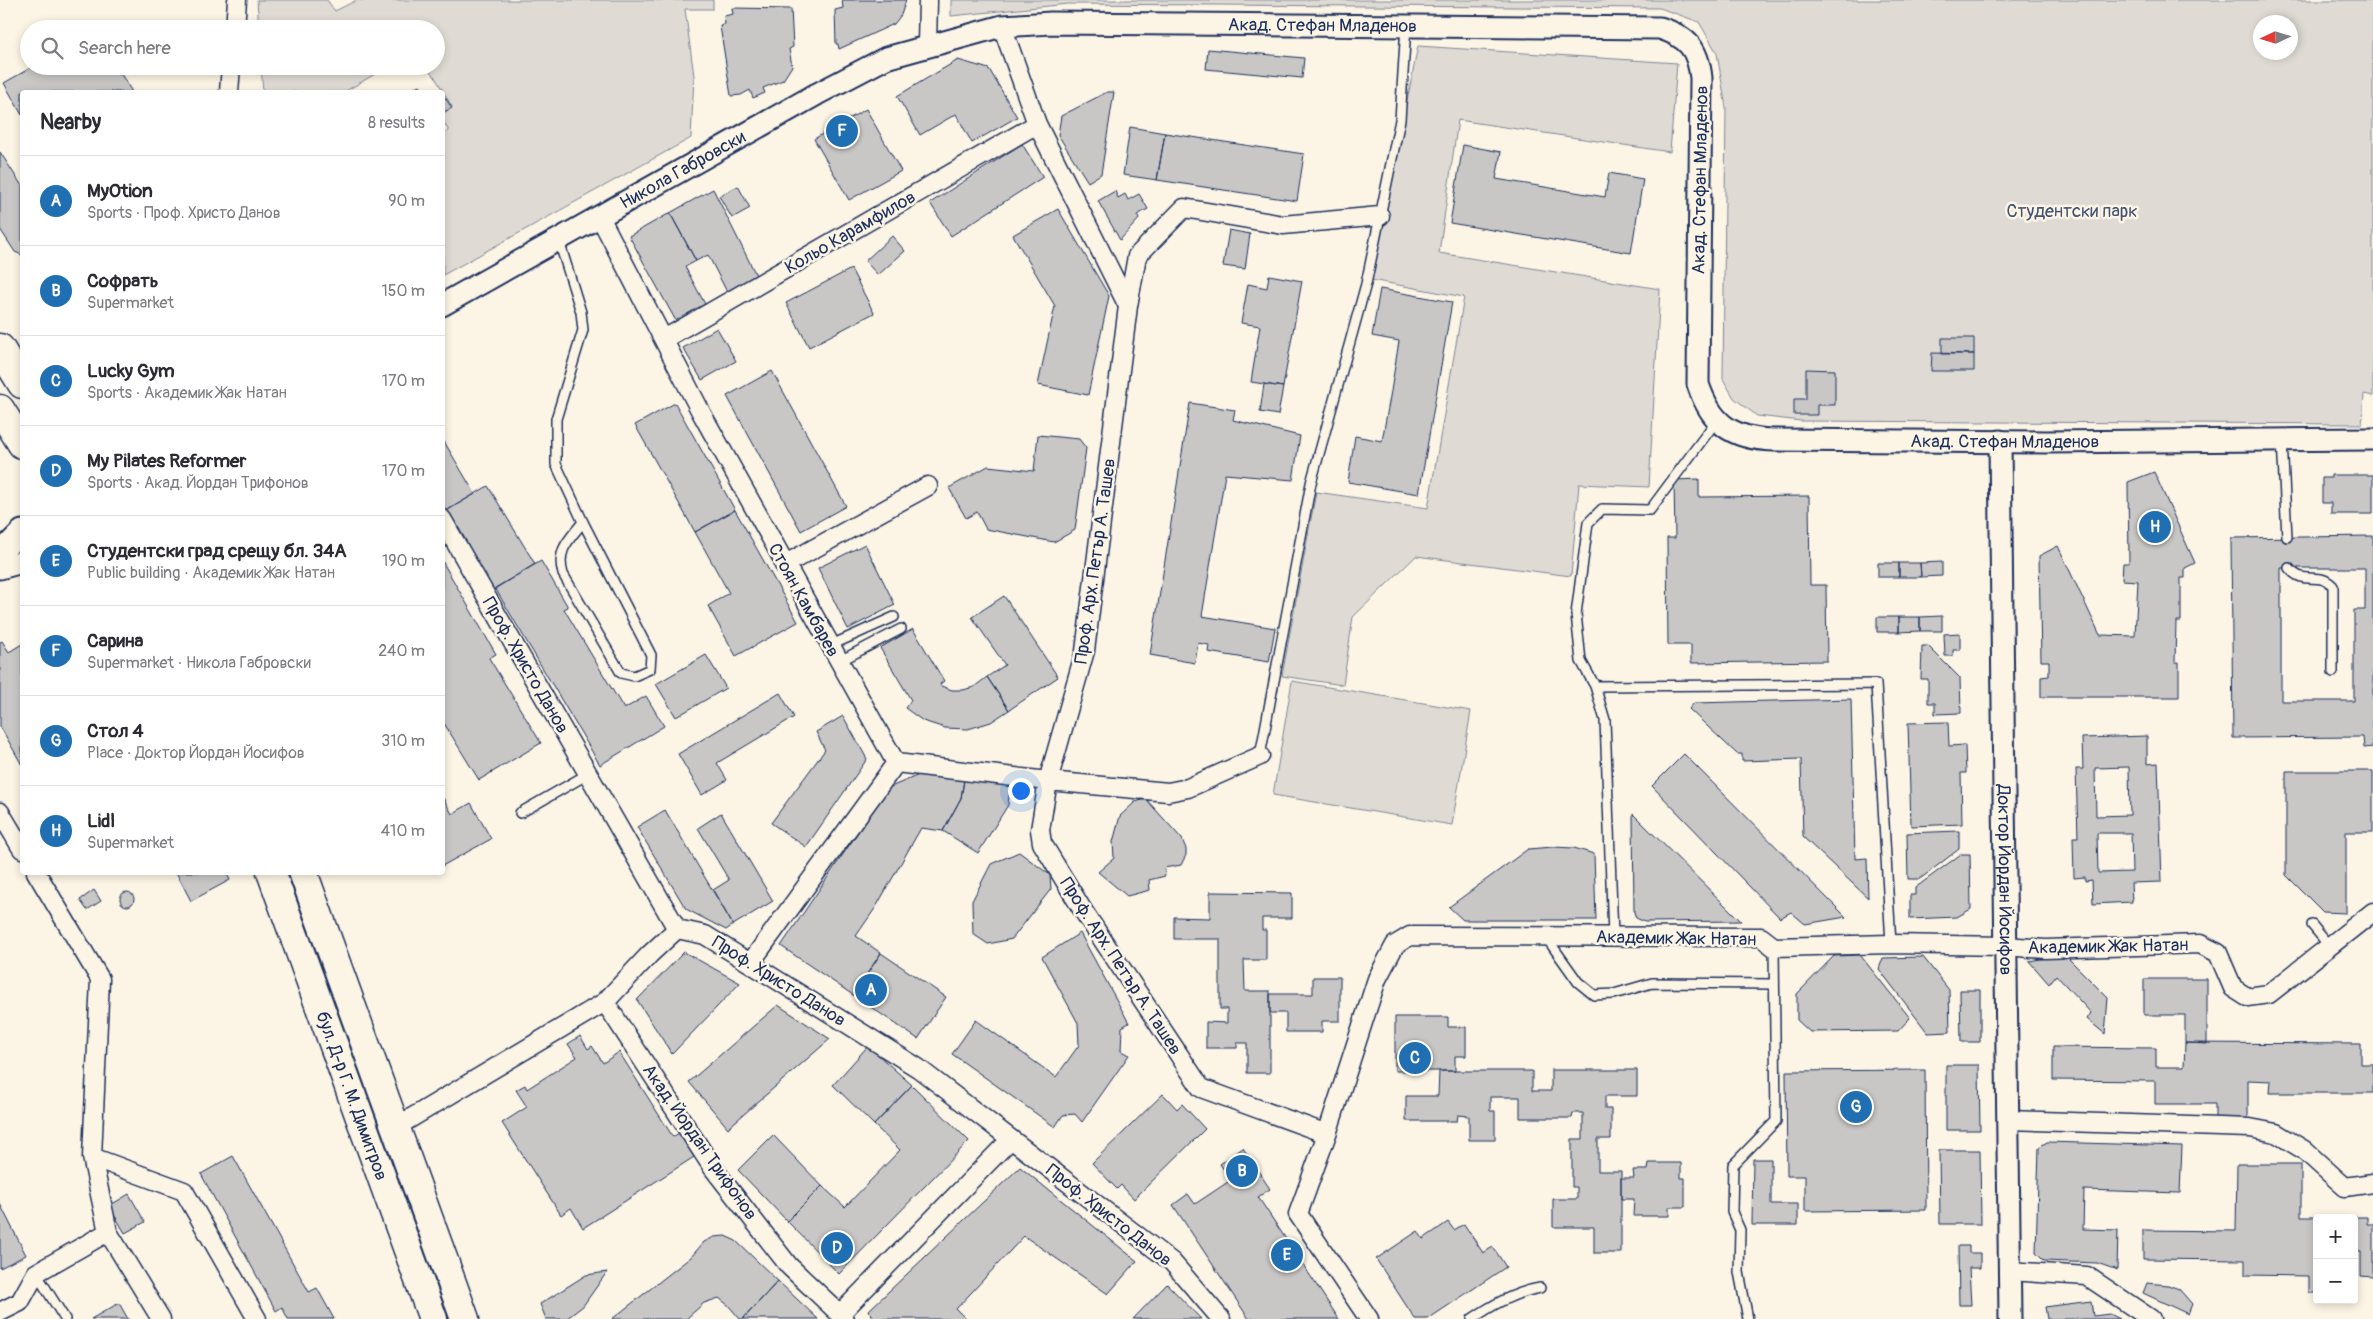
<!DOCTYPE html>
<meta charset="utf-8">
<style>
:root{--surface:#fff;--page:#f7f7f7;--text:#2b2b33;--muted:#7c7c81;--line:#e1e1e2;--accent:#1f6fb2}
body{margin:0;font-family:Pangolin,sans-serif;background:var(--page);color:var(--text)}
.controls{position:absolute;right:15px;bottom:15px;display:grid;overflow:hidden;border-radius:5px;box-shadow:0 2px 8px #0003}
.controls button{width:45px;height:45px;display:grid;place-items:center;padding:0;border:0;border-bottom:1px solid var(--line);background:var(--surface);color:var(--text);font:25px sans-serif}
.compass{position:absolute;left:2253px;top:15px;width:45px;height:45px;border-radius:50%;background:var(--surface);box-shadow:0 2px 8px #0003;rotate:266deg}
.you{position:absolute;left:1020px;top:790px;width:18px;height:18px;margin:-12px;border:4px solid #fff;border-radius:50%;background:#1a73e8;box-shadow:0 0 0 8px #1a73e833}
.badge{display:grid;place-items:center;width:32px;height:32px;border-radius:50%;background:var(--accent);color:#fff;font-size:16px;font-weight:700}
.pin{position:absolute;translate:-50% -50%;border:2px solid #fff;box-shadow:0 1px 5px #0006}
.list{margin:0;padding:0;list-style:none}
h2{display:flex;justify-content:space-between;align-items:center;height:65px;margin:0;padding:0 20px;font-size:21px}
h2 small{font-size:16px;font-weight:400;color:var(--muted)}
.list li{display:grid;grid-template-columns:32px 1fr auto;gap:15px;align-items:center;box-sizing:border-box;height:90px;padding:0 20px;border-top:1px solid var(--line)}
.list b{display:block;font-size:19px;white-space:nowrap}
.list p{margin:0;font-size:16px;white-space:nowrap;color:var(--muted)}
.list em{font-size:16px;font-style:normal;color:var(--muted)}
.icon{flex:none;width:28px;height:28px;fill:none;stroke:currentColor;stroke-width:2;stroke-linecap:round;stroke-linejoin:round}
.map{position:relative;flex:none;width:2373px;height:1319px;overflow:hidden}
.search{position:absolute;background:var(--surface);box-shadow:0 2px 8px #0003;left:20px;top:20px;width:425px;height:55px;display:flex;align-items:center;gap:12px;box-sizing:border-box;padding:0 18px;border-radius:28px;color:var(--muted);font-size:19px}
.panel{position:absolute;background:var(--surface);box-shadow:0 2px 8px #0003;left:20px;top:90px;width:425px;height:785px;border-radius:5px}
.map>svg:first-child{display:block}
.green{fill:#dfdbd4;stroke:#7d8599;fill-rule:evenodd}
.building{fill:#c8c7c6;stroke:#1b2f5e;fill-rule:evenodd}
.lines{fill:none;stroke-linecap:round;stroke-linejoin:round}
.service-casing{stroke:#1b2f5e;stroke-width:12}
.minor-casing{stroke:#1b2f5e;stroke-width:21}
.tertiary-casing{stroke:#1b2f5e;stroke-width:25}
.primary-casing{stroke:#1b2f5e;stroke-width:31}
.service{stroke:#fcf5e5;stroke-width:9}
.minor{stroke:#fcf5e5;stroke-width:18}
.tertiary{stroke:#fcf5e5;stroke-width:21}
.primary{stroke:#fcf5e5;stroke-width:28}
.labels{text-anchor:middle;stroke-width:5;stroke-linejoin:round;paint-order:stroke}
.street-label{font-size:18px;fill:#1b2f5e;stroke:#fcf5e5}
.park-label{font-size:18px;fill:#425176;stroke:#fcf5e5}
</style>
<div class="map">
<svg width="2373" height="1319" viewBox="0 0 2373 1319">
<rect width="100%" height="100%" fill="#fcf5e5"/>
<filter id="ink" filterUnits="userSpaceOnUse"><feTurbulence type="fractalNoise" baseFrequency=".02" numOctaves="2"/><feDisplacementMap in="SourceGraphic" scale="10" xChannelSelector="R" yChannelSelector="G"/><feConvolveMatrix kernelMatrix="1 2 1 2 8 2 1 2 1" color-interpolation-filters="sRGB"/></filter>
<g filter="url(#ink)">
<path class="green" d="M257,0H327L335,11L357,0H713V9H685L694,76L691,138L443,275L442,135L449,131L443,121V113L452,107L435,77L425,66H436V29H259Z
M951,0H2373V396L2364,394L2362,424L1801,421L1757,416L1734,398L1723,379L1726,108L1717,53L1699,22L1660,8L1068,4L951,16ZM2260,22H2290V52H2260Z
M1418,46L1677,63L1670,152L1458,120L1439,253L1660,289L1649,487L1579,484L1571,576L1416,556L1353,617L1343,685L1282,676L1316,492L1428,508L1464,297L1371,280Z
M261,66H389L344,92H263Z
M1292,681L1471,711L1452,825L1273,795Z"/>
<path class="building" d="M842,0H906L901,15L894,24L839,49L838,44H836L835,10L843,8Z
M732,8L791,9L793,47L789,49L792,66L783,80L763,88L765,93L753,98L750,90L741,95L731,96L720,26L725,24L724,16L733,14Z
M1208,49L1304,58L1302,78L1206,69Z
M958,60L989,69L1017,117L972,143L956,114L920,135L897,96Z
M34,66H92L96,72L106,66H116L132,92H22V115L4,83Z
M420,85L424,92H407Z
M1107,92H1114L1101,174L1088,182L1058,135L1061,116Z
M442,93L452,108L442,113Z
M866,109L901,171L849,200L814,139Z
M1130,127L1165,133L1157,180L1123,175Z
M1165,133L1304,154L1297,201L1157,180Z
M1022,144L1043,177L951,236L930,203Z
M1463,145L1501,152L1496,179L1605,197L1609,173L1643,179L1631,253L1450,223Z
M0,152L22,186V255L15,252L0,229Z
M738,186L750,208L732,218L719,196Z
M713,189L757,277L727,292L708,255L696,261L670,213Z
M1115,191L1118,198L1125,194L1128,200L1139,194L1148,209L1137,215L1139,219L1120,240L1098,201Z
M1058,209L1109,296L1088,395L1038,385L1055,306L1013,235Z
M670,213L696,261L685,267L705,304L676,321L629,236Z
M1229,230L1250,234L1245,269L1223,266Z
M892,236L905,251L878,275L865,261Z
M851,269L874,313L809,347L786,303Z
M1269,275L1302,281L1283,387L1251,382L1260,326L1241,323L1248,284L1267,288Z
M1380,289L1452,302L1419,494L1348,482L1355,436L1382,441L1391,391L1399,341L1372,336Z
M717,328L736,361L702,380L683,348Z
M1942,338H1974V354H1942Z
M1932,353L1974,354V371H1931Z
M1806,369L1835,370V405H1817V415H1794V399H1806Z
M772,371L846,506L801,531L727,396Z
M1264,384L1283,387L1278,415L1260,412Z
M675,403L735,510L695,532L635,425Z
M1190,403L1235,410L1233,420L1300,436L1293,480L1225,474L1202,616L1275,628L1269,662L1208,652L1209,645L1198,643L1195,663L1150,655Z
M1038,435L1079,439L1086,448L1075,530L1054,542L986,529L977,512L966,518L949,488L988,466L1034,471Z
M442,438L475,494L446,511L442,504Z
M2154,472L2195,563L2185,568V578H2181V621H2176L2175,662H2179V697H2041V677L2049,676V661H2041L2039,556L2058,546L2100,635L2135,636L2138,581L2122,580L2123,563H2129L2128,482Z
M2331,475H2373V514H2331V503H2322V478H2331Z
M1699,479V497L1809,496L1810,585H1826L1827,661L1691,663V645H1668L1667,538H1675L1674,480Z
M488,486L535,564L493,590L446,511Z
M735,510L798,622L736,656L708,606L729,593L695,532Z
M2373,536V747L2364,748L2363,737L2233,738L2231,538ZM2281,568H2365V610H2354V701H2281Z
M865,544L895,605L848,629L818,568Z
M442,561L496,654L489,658L541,743L479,780L442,720Z
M541,561L568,607L564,609L624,709L646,696L664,726L600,765L495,588Z
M1942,562V576L1921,577L1920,563Z
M1878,563H1899V577H1878Z
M1899,563H1920L1921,577H1899Z
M1004,596L1058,677L1009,710L987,677L1005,665L972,617Z
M1942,616V631H1920V617Z
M1877,617H1899V632H1877Z
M1899,617H1920V631L1899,632Z
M913,629L944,681L940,684L941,686L952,690H963L974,687L987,677L1009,710L991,722L968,729L945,728L923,721L905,708L911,700L880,648Z
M1960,633V650H1953V656H1945L1944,634Z
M2,641L9,652L22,644V765L0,726V642Z
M1922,646H1928L1960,678L1961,713L1935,714V703H1928V679H1921Z
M706,655L726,688L676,717L656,684Z
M780,693L794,717L717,763L727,780L702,795L678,754Z
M1851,699L1855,859L1867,858L1868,898L1803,837L1801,759L1742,761V754H1737L1689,709L1694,703Z
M843,716L867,759L806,847L771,823L825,750L816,732Z
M1948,722L1949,746L1965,745L1966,773H1961L1962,824L1911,826L1908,723Z
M2147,736V764L2158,763L2162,882L2131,883L2132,902L2093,904L2092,880L2085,881V877L2074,878L2073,837H2078L2076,769H2083L2082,738ZM2129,767L2130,815L2096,816L2095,768ZM2097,833H2131L2132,872L2098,873Z
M1684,754L1846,917L1805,924L1791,912L1780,918L1652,786Z
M2286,771H2373V832H2346V913L2323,912L2286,875Z
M919,775L964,780L961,798L943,831L921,828L876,907L856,936L881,953L853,995L781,946L888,788Z
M964,780L1010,786L1008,805L978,853L943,831L961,798Z
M442,796L452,814L471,803L491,839L442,866Z
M1146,799L1182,839L1186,849V855L1181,865L1164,868L1165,876L1149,880L1150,890L1127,896L1098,872L1114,858L1113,842L1120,816L1135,802Z
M665,810L733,925L726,930L686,909L637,827Z
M721,813L773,901L733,925L713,890L729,880L698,828Z
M1633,814L1741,921L1645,922L1636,918L1634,912Z
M1959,831V849L1920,879H1908L1907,833Z
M1553,847L1574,848L1594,854L1596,920H1463L1449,907L1528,849Z
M1019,852L1050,875L1051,889L1012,939L988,944L973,934L972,901L991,864Z
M1961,854H1970L1971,909L1957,917L1910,919V895H1915V888Z
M176,872H226L230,880L191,901Z
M94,890L101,901L87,910L80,900Z
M1210,892L1292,893V918H1262V930H1266V960H1244L1245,991H1270V1073H1247V1043H1237V1048H1206V1022L1227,1023V1009H1220V939H1174V917L1210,918Z
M120 899a7 7 0 1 1 14 0a7 7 0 1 1-14 0Z
M1080,933L1129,1023L1122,1027L1121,1051L1129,1055L1082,1122L1075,1114L1063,1115L1055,1127L952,1054L976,1020L1056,1077L1079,1045L1078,1023L1042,957Z
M684,952L740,983L672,1054L637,1000Z
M881,953L946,997L918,1039L853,995Z
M1860,955L1910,1018L1898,1031L1810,1032L1797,1020V994L1834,956Z
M2065,955L2108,998L2105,1034L2087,1019L2091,1013L2056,975L2049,984L2029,961Z
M1923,957L1949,990L1950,1032L1928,1033L1879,969L1883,958Z
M1313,977H1340V1021H1322V1032H1286V1013H1270V994H1313Z
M2144,979H2207V1044L2185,1043V1015H2144Z
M1960,990H1980V1042H1961Z
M778,1005L830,1039L728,1128L689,1082Z
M1395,1017H1448V1027H1466V1056H1455V1071H1395Z
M580,1036L588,1049L592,1046L603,1063L619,1052L673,1137L679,1133L694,1157L583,1228L571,1208L561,1215L502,1123L527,1107L516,1090L525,1085L527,1089L577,1057L568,1044Z
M2185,1043L2361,1044V1064H2373V1093H2270L2271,1081L2248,1080V1121H2215V1104H2155V1081L2053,1080V1047L2156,1048V1067H2184Z
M868,1046L912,1085L874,1125L833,1085Z
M1946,1065H1979L1980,1130H1946Z
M1551,1070H1637V1096H1605V1109H1611V1139H1598V1171H1621V1253H1594V1227H1553V1199H1577V1187H1572V1139H1583V1113H1573L1572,1118H1520V1097H1490V1111H1495V1140H1469V1116L1458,1115L1457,1121H1406V1096H1438L1439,1071H1532V1091H1551Z
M1925,1070L1926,1210L1805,1211V1176H1787L1786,1071Z
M912,1085L969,1141L839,1274L787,1221L822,1186L845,1207L900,1150L874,1125Z
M1163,1094L1177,1109L1182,1104L1205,1129L1134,1199L1121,1185L1117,1189L1092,1163Z
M773,1135L822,1186L787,1221L738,1170Z
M2047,1142L2182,1146L2180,1193L2084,1190L2083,1229L2118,1230L2117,1270L2097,1263L2044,1261L2036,1253L2039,1147Z
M1243,1148L1270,1189L1258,1197L1339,1319H1249L1173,1205L1188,1194L1195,1204L1231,1180L1220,1164Z
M1939,1150H1980L1981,1224H1940Z
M233,1156L309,1292L317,1288L334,1319H288L282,1307L276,1311L201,1174Z
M1753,1159H1771V1204H1798V1225H1752Z
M1649,1163H1681V1178H1685V1207H1669V1216H1633L1634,1199H1621V1178H1634L1633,1170H1648Z
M2237,1164H2301V1217H2367V1224H2373V1277L2361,1276V1252H2354V1218H2317V1293H2309V1276L2245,1275V1260L2143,1259V1230L2236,1231Z
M1020,1167L1137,1261L1108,1294L1024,1236L956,1309L966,1319H876L868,1311Z
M129,1194L145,1222L125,1233L109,1206Z
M0,1204L26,1255L0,1268Z
M1448,1222L1454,1230L1464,1224L1483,1253L1493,1247L1506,1267L1428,1319H1415L1376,1259L1418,1231L1423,1239Z
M725,1236L736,1241L778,1281L743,1319H740L728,1305L719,1298L704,1303L686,1319H612L691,1257L704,1242L714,1237Z
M1958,1246H1969V1253H1980V1268H1969L1971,1305H1959Z
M607,1272L583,1306L566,1319H546L540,1304L586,1275Z
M778,1281L818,1319H743Z
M2147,1283L2168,1285L2179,1289L2192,1304L2188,1314L2143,1293Z
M1167,1284L1201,1319H1133Z
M2091,1301L2093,1316L2110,1314L2120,1319H2047L2045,1307Z
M119,1303L128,1319H91Z"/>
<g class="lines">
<g class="service-casing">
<path id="service" d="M559,241L581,312L583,330L556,419V464L583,522C569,540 556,550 563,574L621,673L634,676L650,669L651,655L583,522
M2282,440L2287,537
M2289,568C2304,587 2318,570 2333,586V672
M829,646L894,617
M838,662L901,629
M1595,686L1876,684L1891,944
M1260,756L1311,483L1366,284L1400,120L1406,26
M520,813L588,774
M2312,925L2330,947
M1613,936L1605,720L1595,686L1581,661L1576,614L1588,523L1602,509L1650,510L1717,420
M1546,937L1578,982L1594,995L1614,994L1652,983L1774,984
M36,1273L65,1319
M1472,1319C1492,1305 1516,1292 1540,1288
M1748,1319L1739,1272L1740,1230L1732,1212L1733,1165L1776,1121L1774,947"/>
</g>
<g class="minor-casing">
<path id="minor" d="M1002,26L1037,124L1128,306
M235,29L237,0
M927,45L928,0
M229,92L231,66
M600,217L702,414L896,763L751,962
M664,339L1037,124
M442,519L677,929L705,935L918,1068L1172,1262L1221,1319
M784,565L928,486
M896,763L1048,781L1168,792L1188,788L1260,756
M0,812L22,849
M36,872L100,979L92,1157L108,1232L161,1319
M605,1002L713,1168L789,1266L845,1319
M2007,1120L2250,1128L2276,1133L2304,1150L2345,1187L2373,1183
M396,1127L605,1002L649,955L677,929
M1327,1134L1201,1088L1082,909L1042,843L1040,830L1048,781L1085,651L1128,306L1137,256L1184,208L1283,225L1380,216
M92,1157L184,1191L257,1319
M2008,1271L2087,1276L2151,1319
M0,1312L20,1302L36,1273L108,1232
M840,1314L1011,1139
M1369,1319L1298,1214L1327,1134L1377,979L1395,945L1410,936L1761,937L1774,947L1891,944L2005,946L2045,949L2200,944L2218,953L2233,988L2247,997L2269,994L2373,912"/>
</g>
<g class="tertiary-casing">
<g id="tertiary">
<path id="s1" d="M442,305L817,94L886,58L1002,26L1051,23L1660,28C1688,37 1698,49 1701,78L1698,384C1711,424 1732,439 1774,440L2046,442L2373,439"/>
<path id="s2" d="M2000,441L2010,1319"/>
<path d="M0,553L22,531"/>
<path d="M0,568L22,562"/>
</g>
</g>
<g class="primary-casing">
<g id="primary">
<path d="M0,348L22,384"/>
<path d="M0,409L22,444"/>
<path id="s3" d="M271,872L433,1319"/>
<path d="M303,872L465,1319"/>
</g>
</g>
<use href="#service" class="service"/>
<use href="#minor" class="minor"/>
<use href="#tertiary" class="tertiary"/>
<use href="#primary" class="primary"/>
</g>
</g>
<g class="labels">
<g class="street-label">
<text dy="6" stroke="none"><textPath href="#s1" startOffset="949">Акад. Стефан Младенов</textPath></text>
<text dy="6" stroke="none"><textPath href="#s1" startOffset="276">Никола Габровски</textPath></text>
<text transform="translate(1700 180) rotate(-89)" y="6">Акад. Стефан Младенов</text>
<text transform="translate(850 232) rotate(-30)" y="6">Кольо Карамфилов</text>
<text dy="6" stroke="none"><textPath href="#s1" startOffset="1996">Акад. Стефан Младенов</textPath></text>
<text transform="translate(1095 561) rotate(-82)" y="6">Проф. Арх. Петър А. Ташев</text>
<text transform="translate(804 600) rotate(61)" y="6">Стоян Камбарев</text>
<text transform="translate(526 665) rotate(60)" y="6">Проф. Христо Данов</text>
<text dy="6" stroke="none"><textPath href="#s2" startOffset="439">Доктор Йордан Йосифов</textPath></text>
<text transform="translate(1676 938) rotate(1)" y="6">Академик Жак Натан</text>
<text transform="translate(2108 946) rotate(-1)" y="6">Академик Жак Натан</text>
<text transform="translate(1121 966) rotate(57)" y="6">Проф. Арх. Петър А. Ташев</text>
<text transform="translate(779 981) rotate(32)" y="6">Проф. Христо Данов</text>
<text dy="6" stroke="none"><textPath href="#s3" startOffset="238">бул. Д-р Г. М. Димитров</textPath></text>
<text transform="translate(700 1142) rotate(55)" y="6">Акад. Йордан Трифонов</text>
<text transform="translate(1109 1215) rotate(38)" y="6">Проф. Христо Данов</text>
</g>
<g class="park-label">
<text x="2072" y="217">Студентски парк</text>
</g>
</g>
</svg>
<div class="controls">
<button>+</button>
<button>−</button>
</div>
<svg class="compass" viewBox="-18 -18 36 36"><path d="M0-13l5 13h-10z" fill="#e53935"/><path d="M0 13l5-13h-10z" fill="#7c7c81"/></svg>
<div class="you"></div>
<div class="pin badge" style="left:871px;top:990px">A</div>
<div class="pin badge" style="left:1242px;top:1171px">B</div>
<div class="pin badge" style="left:1415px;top:1058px">C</div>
<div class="pin badge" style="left:837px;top:1248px">D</div>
<div class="pin badge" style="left:1287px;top:1255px">E</div>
<div class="pin badge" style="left:842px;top:131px">F</div>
<div class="pin badge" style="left:1856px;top:1107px">G</div>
<div class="pin badge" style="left:2155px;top:527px">H</div>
<div class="search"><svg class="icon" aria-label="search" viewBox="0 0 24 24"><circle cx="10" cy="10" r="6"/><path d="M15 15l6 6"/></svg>Search here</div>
<section class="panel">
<h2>Nearby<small>8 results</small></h2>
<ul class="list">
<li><span class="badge">A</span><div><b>MyOtion</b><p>Sports · Проф. Христо Данов</p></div><em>90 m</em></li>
<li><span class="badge">B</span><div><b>Софрать</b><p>Supermarket</p></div><em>150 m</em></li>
<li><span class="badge">C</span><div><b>Lucky Gym</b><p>Sports · Академик Жак Натан</p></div><em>170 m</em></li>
<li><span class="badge">D</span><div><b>My Pilates Reformer</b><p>Sports · Акад. Йордан Трифонов</p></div><em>170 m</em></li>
<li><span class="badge">E</span><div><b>Студентски град срещу бл. 34А</b><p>Public building · Академик Жак Натан</p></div><em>190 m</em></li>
<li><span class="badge">F</span><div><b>Сарина</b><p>Supermarket · Никола Габровски</p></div><em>240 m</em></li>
<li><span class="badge">G</span><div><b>Стол 4</b><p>Place · Доктор Йордан Йосифов</p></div><em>310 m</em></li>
<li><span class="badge">H</span><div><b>Lidl</b><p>Supermarket</p></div><em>410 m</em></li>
</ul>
</section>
</div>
